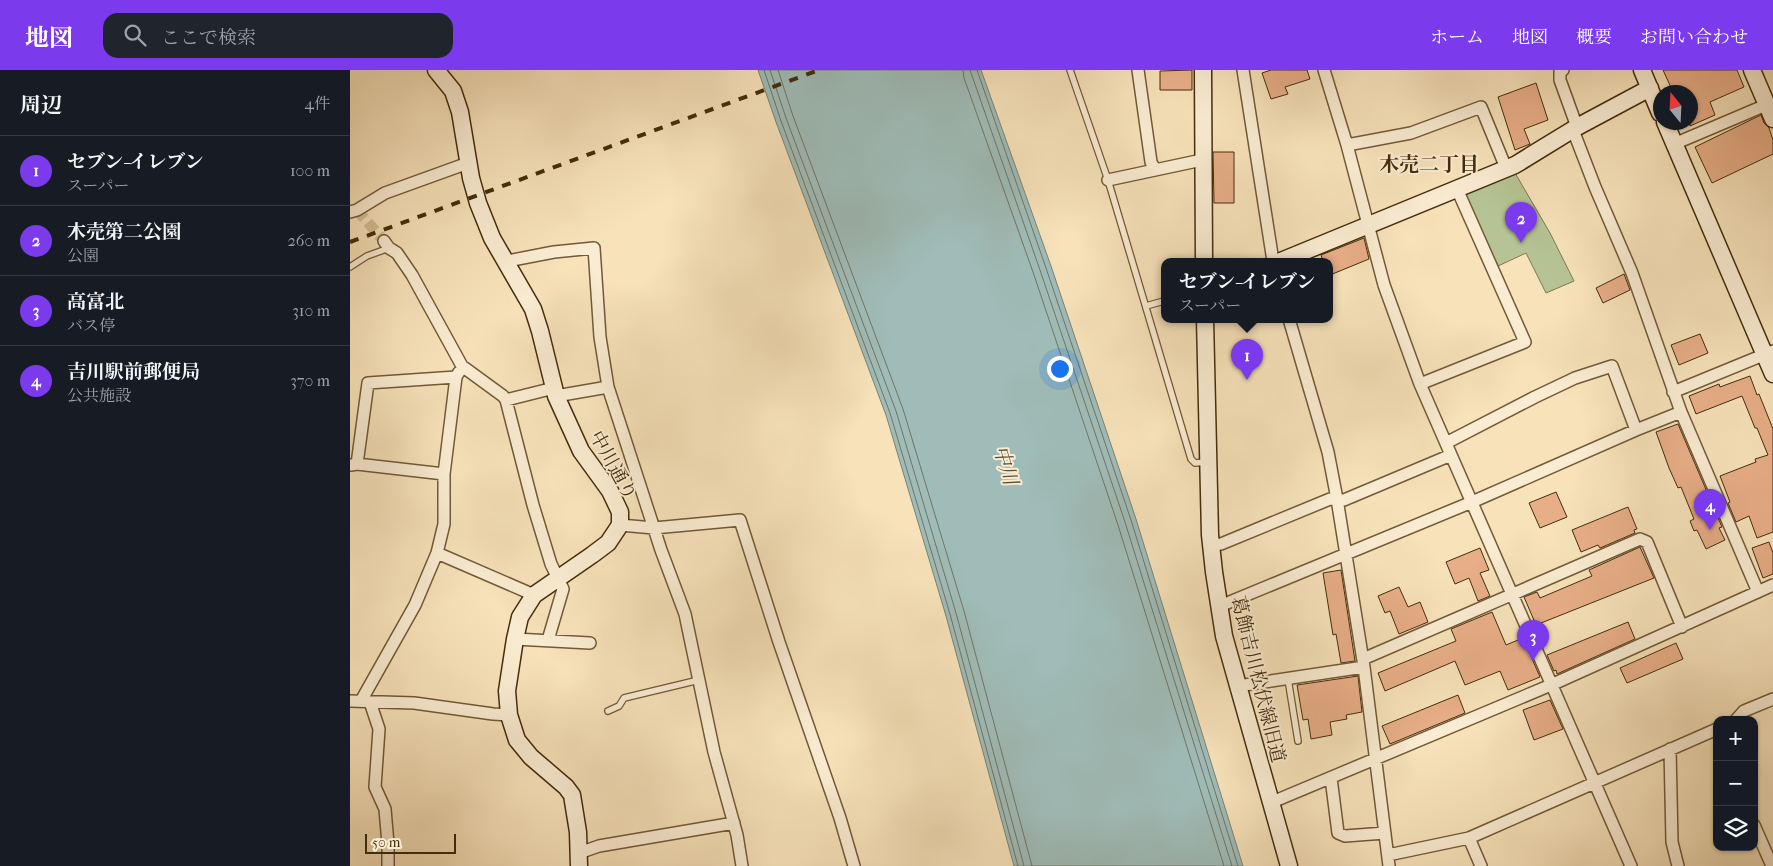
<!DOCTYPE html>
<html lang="ja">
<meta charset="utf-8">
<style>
:root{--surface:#171b24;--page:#20242c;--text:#f1f3f6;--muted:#9ea1a6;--line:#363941;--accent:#7c3aed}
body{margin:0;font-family:"IM FELL French Canon","Noto Serif JP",serif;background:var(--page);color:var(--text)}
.controls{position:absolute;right:15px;bottom:15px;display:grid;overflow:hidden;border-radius:10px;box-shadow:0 1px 4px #0004}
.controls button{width:45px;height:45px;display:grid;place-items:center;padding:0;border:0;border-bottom:1px solid var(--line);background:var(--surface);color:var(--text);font:25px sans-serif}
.compass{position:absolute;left:1303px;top:15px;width:45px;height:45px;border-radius:50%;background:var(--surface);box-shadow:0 1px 4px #0004;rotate:342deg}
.scale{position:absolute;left:15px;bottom:12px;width:91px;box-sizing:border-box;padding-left:5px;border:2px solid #442d0b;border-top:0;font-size:14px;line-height:18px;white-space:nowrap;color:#442d0b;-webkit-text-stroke:4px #faecd2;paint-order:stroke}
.you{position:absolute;left:709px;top:298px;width:18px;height:18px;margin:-12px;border:4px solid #fff;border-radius:50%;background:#1a73e8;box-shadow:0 0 0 8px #1a73e833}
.badge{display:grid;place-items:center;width:32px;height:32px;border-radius:50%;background:var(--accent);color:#fff;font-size:16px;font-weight:700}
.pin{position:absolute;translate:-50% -41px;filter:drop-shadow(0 1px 2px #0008)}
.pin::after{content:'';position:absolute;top:26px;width:18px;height:15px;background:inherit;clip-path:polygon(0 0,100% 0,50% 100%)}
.popup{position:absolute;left:811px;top:188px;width:172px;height:65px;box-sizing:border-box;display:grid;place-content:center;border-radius:10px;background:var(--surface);filter:drop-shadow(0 1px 4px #0005);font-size:16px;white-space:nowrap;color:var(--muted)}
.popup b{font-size:19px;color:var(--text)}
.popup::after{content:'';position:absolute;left:50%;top:100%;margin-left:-10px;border:10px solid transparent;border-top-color:var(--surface)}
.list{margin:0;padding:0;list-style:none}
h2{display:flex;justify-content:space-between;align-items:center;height:65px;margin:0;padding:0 20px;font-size:21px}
h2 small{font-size:16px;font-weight:400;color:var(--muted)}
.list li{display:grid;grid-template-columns:32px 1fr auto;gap:15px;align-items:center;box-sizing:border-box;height:70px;padding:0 20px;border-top:1px solid var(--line)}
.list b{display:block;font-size:19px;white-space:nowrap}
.list p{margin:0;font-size:16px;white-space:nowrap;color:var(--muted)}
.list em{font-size:16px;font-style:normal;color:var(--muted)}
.icon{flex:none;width:28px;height:28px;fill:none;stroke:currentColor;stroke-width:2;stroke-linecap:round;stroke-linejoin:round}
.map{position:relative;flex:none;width:1423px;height:796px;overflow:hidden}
header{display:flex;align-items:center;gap:30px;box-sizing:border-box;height:70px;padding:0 25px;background:var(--accent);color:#fff}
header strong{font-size:24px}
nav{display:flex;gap:28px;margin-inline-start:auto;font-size:18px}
.search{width:350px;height:45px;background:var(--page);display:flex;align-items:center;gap:12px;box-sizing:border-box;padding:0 18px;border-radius:15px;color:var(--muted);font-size:19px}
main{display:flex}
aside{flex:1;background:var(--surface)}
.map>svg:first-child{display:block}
.green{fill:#b6c495;stroke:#7d7850}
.water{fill:#9fbcb8;stroke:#7b8373}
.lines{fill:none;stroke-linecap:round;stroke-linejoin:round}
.shore{stroke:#727462;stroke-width:1}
.building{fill:#e8ae88;stroke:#442d0b}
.street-tunnel{stroke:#d3be97;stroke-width:11;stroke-dasharray:11 5.5;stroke-linecap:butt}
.lane-casing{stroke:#715a37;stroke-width:8}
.street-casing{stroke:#715a37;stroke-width:14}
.secondary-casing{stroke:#442d0b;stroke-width:19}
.lane{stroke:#faecd2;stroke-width:5.5}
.street{stroke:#faecd2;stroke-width:11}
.secondary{stroke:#faecd2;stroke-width:16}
.rail{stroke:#442d0b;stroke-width:4;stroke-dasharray:9 9;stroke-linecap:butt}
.labels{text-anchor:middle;stroke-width:4;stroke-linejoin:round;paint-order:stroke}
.street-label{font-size:19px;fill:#442d0b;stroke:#faecd2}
.neighbourhood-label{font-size:20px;font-weight:bold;fill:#442d0b;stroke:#faecd2}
.water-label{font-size:20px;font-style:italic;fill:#5b5136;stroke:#faecd2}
</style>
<header>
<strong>地図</strong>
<div class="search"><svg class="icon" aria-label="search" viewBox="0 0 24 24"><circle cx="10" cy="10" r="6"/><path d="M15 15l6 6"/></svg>ここで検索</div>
<nav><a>ホーム</a><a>地図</a><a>概要</a><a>お問い合わせ</a></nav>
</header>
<main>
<aside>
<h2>周辺<small>4件</small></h2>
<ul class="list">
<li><span class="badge">1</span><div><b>セブン-イレブン</b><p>スーパー</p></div><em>100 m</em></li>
<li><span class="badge">2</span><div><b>木売第二公園</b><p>公園</p></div><em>260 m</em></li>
<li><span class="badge">3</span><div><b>高富北</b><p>バス停</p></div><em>310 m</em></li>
<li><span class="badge">4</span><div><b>吉川駅前郵便局</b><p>公共施設</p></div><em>370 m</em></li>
</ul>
</aside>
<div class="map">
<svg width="1423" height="796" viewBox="0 0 1423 796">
<rect width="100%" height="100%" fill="#f7e2ba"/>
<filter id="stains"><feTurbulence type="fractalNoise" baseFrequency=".004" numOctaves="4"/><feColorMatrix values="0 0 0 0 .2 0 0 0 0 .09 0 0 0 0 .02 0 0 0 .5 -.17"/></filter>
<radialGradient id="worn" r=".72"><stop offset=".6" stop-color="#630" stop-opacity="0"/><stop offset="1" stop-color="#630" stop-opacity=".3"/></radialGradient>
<path class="green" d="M1165,103L1200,163L1224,211L1196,223L1176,183L1148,196L1115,127L1118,121Z"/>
<path class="water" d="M408,0H631L701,196L786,449L893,796H664L596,546L536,345L426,52Z"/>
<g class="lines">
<path class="shore" d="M414,0L431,51L540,343L600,544L668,796
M420,0L436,48L546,341L606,543L674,796
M428,0L443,46L553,339L614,541L682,796
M613,0L614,8L683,202L768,455L874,796
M620,0L690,200L775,452L882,796
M627,0L696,198L781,450L888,796"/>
</g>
<path class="building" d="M842,0V20H810V1Z
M921,0H957L960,9L935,17L938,24L921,29L912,3Z
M1313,0H1387L1394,17L1360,32L1365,45L1340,56V22H1323Z
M1186,13L1198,50L1174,59L1180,74L1165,80L1148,27Z
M1411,45L1414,53L1419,58L1423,70V84L1362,113L1345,77Z
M863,82H884V133H864Z
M1014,168L1019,189L980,205V191H973L971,185Z
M1274,204L1280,220L1253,233L1246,218Z
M1350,264L1358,283L1329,295L1321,275Z
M1400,306L1407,325L1409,324L1423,359V462L1407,468L1399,446L1386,452L1378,433L1380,432L1370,406L1406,392L1405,389L1418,385L1407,358H1405L1392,326L1346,344L1339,326L1369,314L1370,317Z
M1328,354L1372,457L1369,458L1375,470L1356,479L1347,460L1344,461L1340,451L1344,449L1331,417L1328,418L1319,398L1306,362Z
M1206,422L1217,447L1190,458L1179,433Z
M1278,437L1287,459L1284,460L1285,463L1250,478L1248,475L1231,482L1222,460Z
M1419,472L1423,483V504L1413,508L1402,478Z
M1290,477L1304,508L1186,555L1174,527L1187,522L1190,528L1242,506L1239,500Z
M1130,478L1139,500L1130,503L1140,526L1128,531L1119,508L1105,514L1096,492Z
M991,500L1005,591L991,593L986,564L983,565L973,503Z
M1049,517L1058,537L1070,532L1078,552L1049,564L1040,541L1035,543L1028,526Z
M1142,542L1156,575L1173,568L1190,607L1158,620L1150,601L1115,615L1105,591L1035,621L1028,603L1106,571L1101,559Z
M1278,552L1285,569L1207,604L1206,600L1204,601L1197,585Z
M1326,573L1333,589L1277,613L1270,598Z
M1008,606L1012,642L996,645L997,649L980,652L982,665L961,669L958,649L953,650L947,615Z
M1108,625L1115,643L1040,674L1032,656Z
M1200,630L1213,659L1184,670L1173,640Z"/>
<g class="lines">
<path class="street-tunnel" d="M7,140L34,171"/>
<g class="lane-casing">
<path id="lane" d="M720,0L758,110L841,389L845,393L856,392
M0,197L17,186L39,178
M796,236L814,231
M938,609L948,671
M258,641L269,636L274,628L349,610"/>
</g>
<g class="street-casing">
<path id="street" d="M788,0L801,92L805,100
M893,0L923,191
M974,0L997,75L1034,215L1070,314L1281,796
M1213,0L1210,2V10L1227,57
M1223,60L1245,117L1282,203L1331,342L1408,522
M1324,74L1416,35
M997,75L1061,63L1131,37L1156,98
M758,110L852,90
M0,142L7,140L35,123L118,93
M34,171L39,178L47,183L62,205L112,296L153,326L156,330L183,435L201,494L213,519L198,570
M157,191L204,182L244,178L250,267L258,317L311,480L335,544L364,682L387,765L392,796
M939,249L978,382L987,429L1014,597L1039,796
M1070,314L1175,272L1107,119
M1323,322L1423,281
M206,326L258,317
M156,330L204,318
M1096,373L1185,327L1225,308L1262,296L1286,360
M7,394L18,313L106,307L109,302
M1,395L7,394L94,404
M270,455L304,458L390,450L429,572L490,748L504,796
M861,475L871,474L980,429L994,430L1101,385
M87,483L184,525
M870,536L1122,432L1286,360L1331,342
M165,569L240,573
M1013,589L1290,469L1297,472L1332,557
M888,616L1014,597
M0,631L64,633L143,644L159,645
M11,631L65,535L87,483L94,454V404L106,307
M20,632L29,659L25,717L35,739L38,774V796
M1386,650L1394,641L1423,629
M1320,679L1322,772L1328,796
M981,708L988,763L995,766L1035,763
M920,733L1201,615L1423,515
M1404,755L1422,796
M1119,768L1131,796
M229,783L249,776L384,753
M1038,785L1119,768L1367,659"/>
</g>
<g class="secondary-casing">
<path id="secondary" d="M86,0L103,21L110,42L121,108L128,133L142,168L183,239L190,261L206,326L231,381L260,421L270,442V455L258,473L242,485L184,525L170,547L165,569L157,621L159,645L167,670L181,687L216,717L222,725L228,762L229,796
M853,0L854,191
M1292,0L1310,43
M1402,0L1423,49
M1315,52L1423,304
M931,191L1165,95L1227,57L1300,18
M855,249L860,465L864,502L874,566L939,796"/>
</g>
<use href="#lane" class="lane"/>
<use href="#street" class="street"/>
<use href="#secondary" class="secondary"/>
<path class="rail" d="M0,172L469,0"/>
</g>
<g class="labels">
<g class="street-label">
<text transform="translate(264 395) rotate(61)" y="7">中川通り</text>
<text transform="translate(909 609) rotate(76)" y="7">葛飾吉川松伏線旧道</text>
</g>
<g class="neighbourhood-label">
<text x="1079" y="101">木売二丁目</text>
</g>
<g class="water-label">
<text transform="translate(656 395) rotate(73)" y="7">中川</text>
</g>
</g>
<rect width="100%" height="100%" filter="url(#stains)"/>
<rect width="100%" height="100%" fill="url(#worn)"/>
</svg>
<div class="controls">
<button>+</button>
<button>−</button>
<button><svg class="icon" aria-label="layers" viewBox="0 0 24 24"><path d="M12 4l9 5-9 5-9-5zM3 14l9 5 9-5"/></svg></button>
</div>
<svg class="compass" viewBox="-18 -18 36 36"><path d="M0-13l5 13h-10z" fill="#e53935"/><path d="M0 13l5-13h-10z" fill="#9ea1a6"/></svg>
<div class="scale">50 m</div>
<div class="you"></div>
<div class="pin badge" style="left:897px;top:310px">1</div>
<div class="popup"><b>セブン-イレブン</b>スーパー</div>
<div class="pin badge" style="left:1171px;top:173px">2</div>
<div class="pin badge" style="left:1183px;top:591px">3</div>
<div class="pin badge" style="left:1360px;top:460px">4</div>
</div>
</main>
